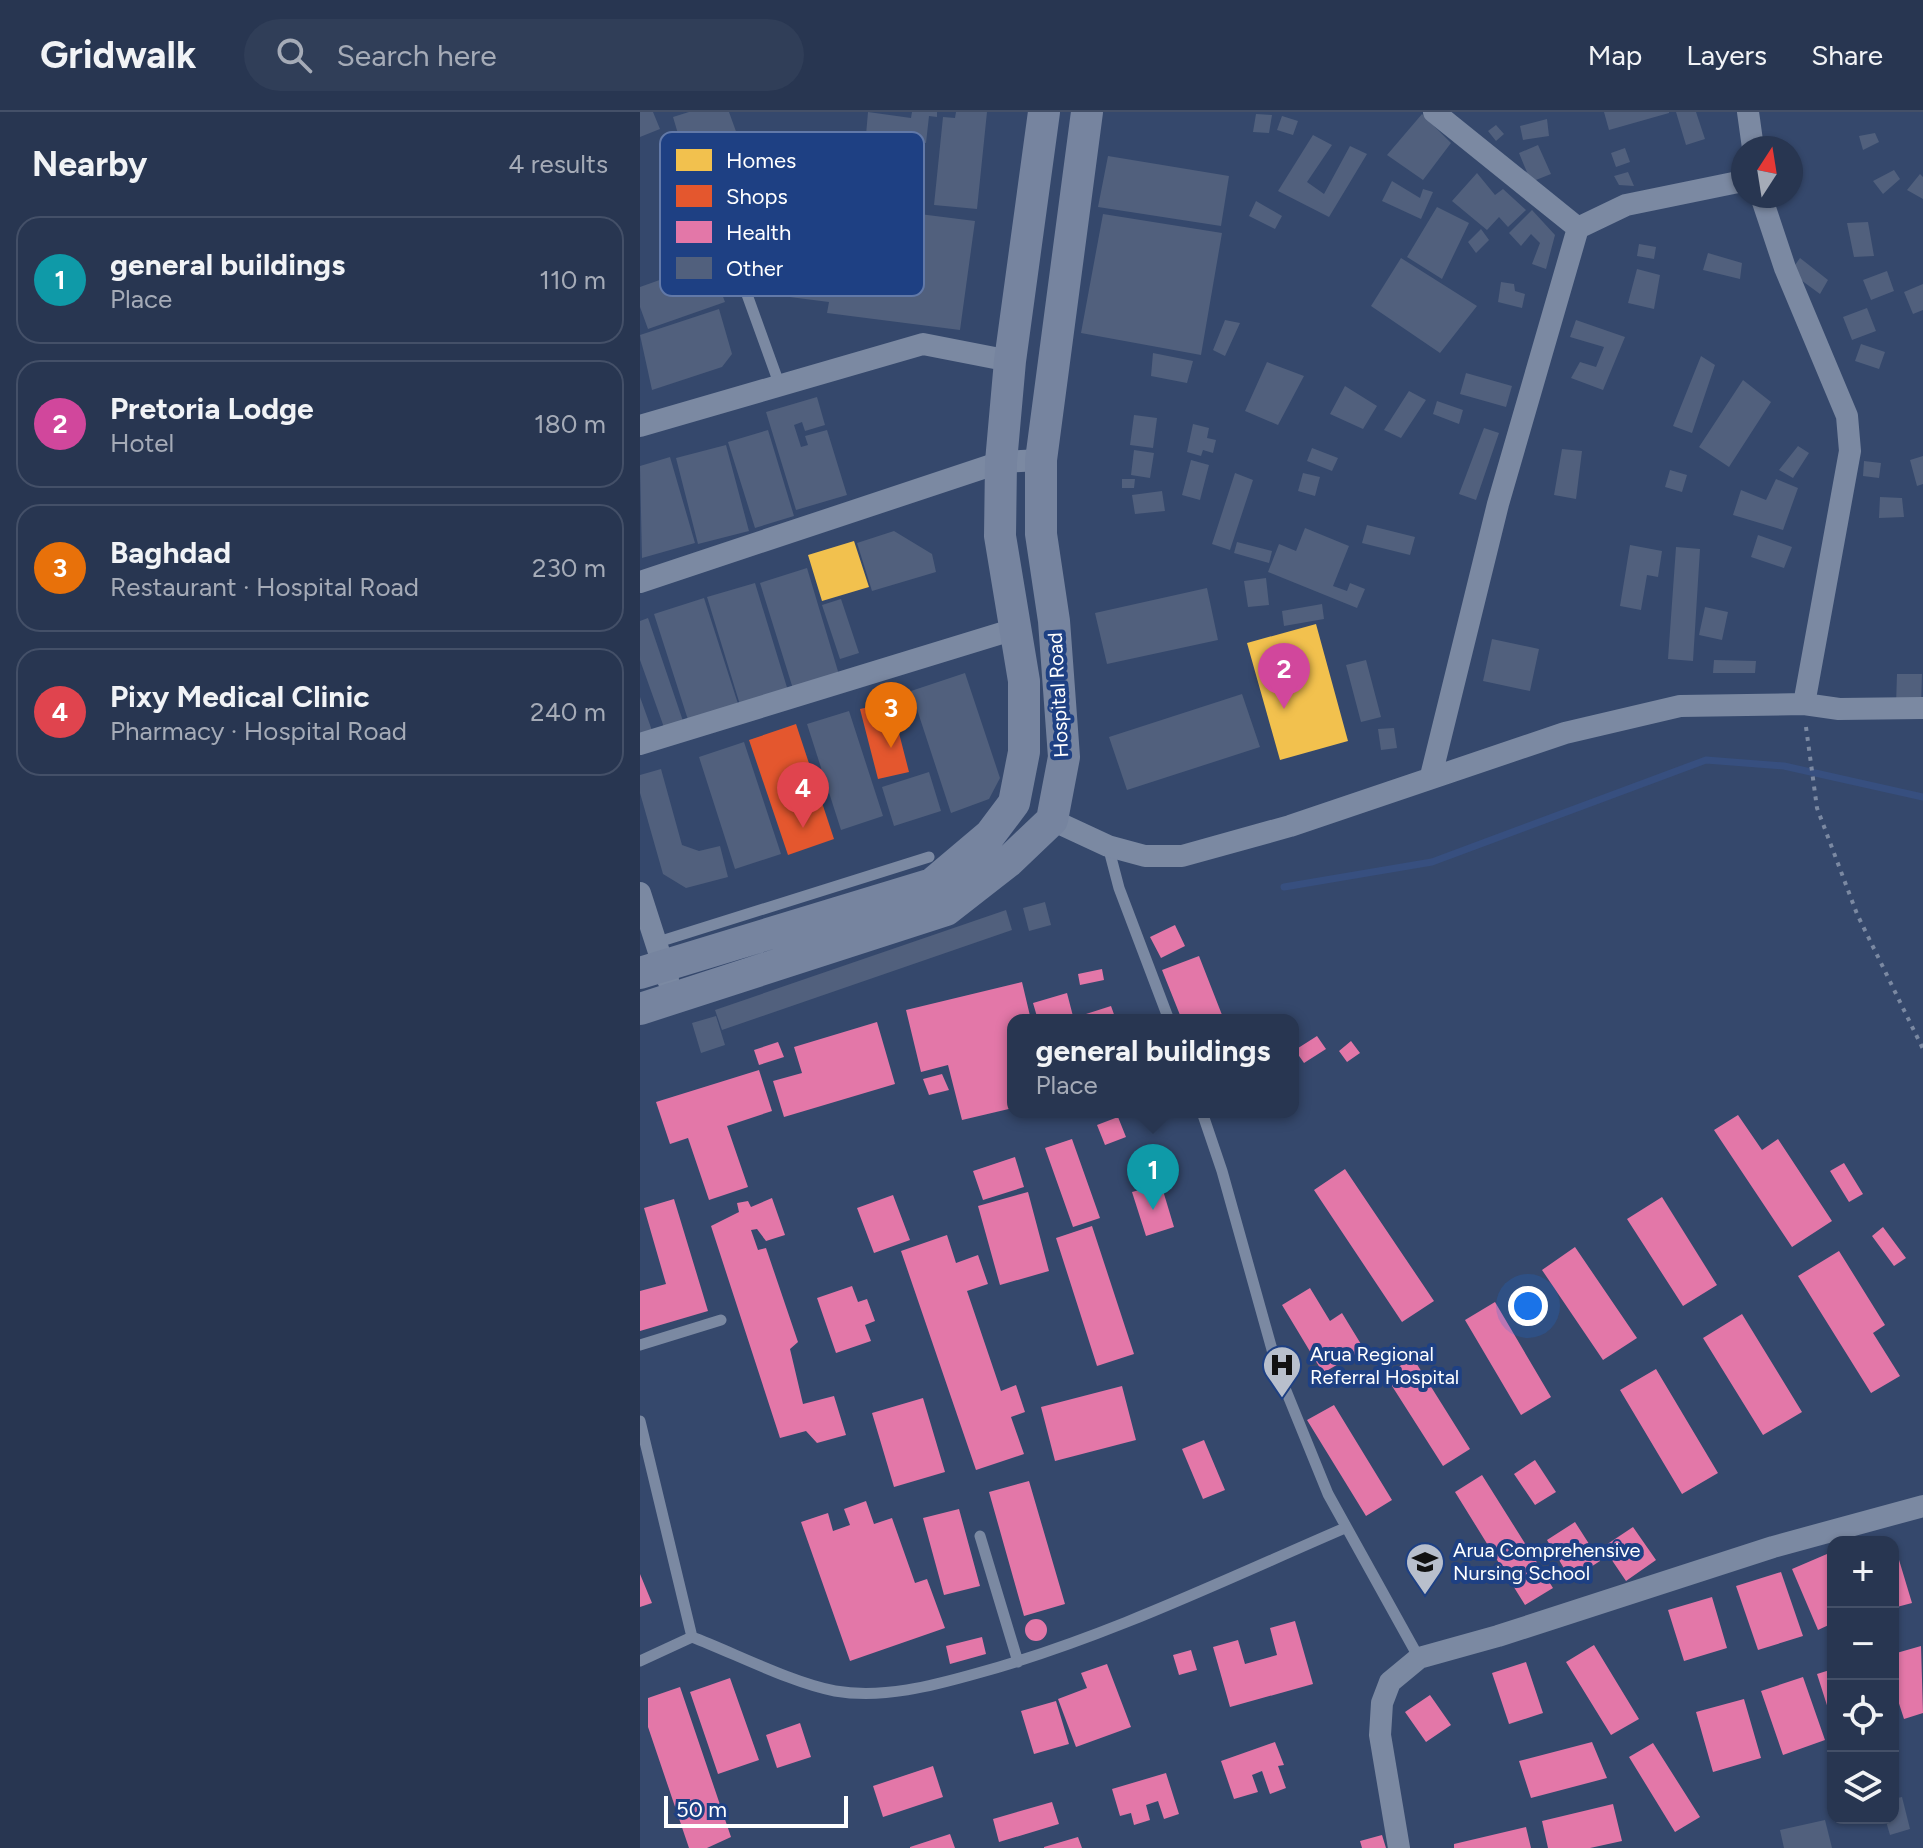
<!DOCTYPE html>
<meta charset="utf-8">
<style>
:root{--surface:#283651;--page:#303e58;--text:#f1f3f6;--muted:#a5abb7;--line:#445068;--accent:#b8bfcc}
body{margin:0;font-family:Figtree,sans-serif;background:var(--page);color:var(--text)}
.controls{position:absolute;right:24px;bottom:24px;display:grid;overflow:hidden;border-radius:16px;box-shadow:0 2px 6px #0004}
.controls button{width:72px;height:72px;display:grid;place-items:center;padding:0;border:0;border-bottom:2px solid var(--line);background:var(--surface);color:var(--text);font:40px sans-serif}
.compass{position:absolute;left:1091px;top:24px;width:72px;height:72px;border-radius:50%;background:var(--surface);box-shadow:0 2px 6px #0004;rotate:12deg}
.scale{position:absolute;left:24px;bottom:20px;width:184px;box-sizing:border-box;padding-left:8px;border:4px solid #fff;border-top:0;font-size:22px;line-height:28px;white-space:nowrap;color:#fff;-webkit-text-stroke:6px #1e4083;paint-order:stroke}
.you{position:absolute;left:888px;top:1194px;width:28px;height:28px;margin:-20px;border:6px solid #fff;border-radius:50%;background:#1a73e8;box-shadow:0 0 0 12px #1a73e833}
.badge{display:grid;place-items:center;width:52px;height:52px;border-radius:50%;background:var(--accent);color:#fff;font-size:26px;font-weight:700}
.pin{position:absolute;translate:-50% -66px;filter:drop-shadow(0 2px 4px #0008)}
.pin::after{content:'';position:absolute;top:42px;width:28px;height:24px;background:inherit;clip-path:polygon(0 0,100% 0,50% 100%)}
.popup{position:absolute;left:367px;top:902px;width:292px;height:104px;box-sizing:border-box;display:grid;place-content:center;border-radius:16px;background:var(--surface);filter:drop-shadow(0 2px 6px #0005);font-size:26px;white-space:nowrap;color:var(--muted)}
.popup b{font-size:30px;color:var(--text)}
.popup::after{content:'';position:absolute;left:50%;top:100%;margin-left:-16px;border:16px solid transparent;border-top-color:var(--surface)}
.list{margin:0;padding:0;list-style:none}
h2{display:flex;justify-content:space-between;align-items:center;height:104px;margin:0;padding:0 32px;font-size:34px}
h2 small{font-size:26px;font-weight:400;color:var(--muted)}
.list li{display:grid;grid-template-columns:52px 1fr auto;gap:24px;align-items:center;box-sizing:border-box;height:128px;margin:0 16px 16px;padding:0 16px;border:2px solid var(--line);border-radius:24px}
.list b{display:block;font-size:30px;white-space:nowrap}
.list p{margin:0;font-size:26px;white-space:nowrap;color:var(--muted)}
.list em{font-size:26px;font-style:normal;color:var(--muted)}
.icon{flex:none;width:44px;height:44px;fill:none;stroke:currentColor;stroke-width:2;stroke-linecap:round;stroke-linejoin:round}
.map{position:relative;flex:none;width:1283px;height:1736px;overflow:hidden}
header{display:flex;align-items:center;gap:48px;box-sizing:border-box;height:112px;padding:0 40px;background:var(--surface);border-bottom:2px solid var(--line)}
header strong{font-size:38px}
nav{display:flex;gap:44px;margin-inline-start:auto;font-size:28px}
.search{width:560px;height:72px;background:var(--page);display:flex;align-items:center;gap:20px;box-sizing:border-box;padding:0 28px;border-radius:44px;color:var(--muted);font-size:30px}
main{display:flex}
aside{flex:1;background:var(--surface)}
.map>svg:first-child{display:block}
.homes{fill:#f2c14e}
.shops{fill:#e4572e}
.health{fill:#e377a8}
.lines{fill:none;stroke-linecap:round;stroke-linejoin:round}
.stream{stroke:#374f7f;stroke-width:7}
.building{fill:#51607d}
.path{stroke:#7b89a2;stroke-width:4;stroke-dasharray:4 6;stroke-linecap:butt}
.lane{stroke:#7b89a2;stroke-width:11}
.street{stroke:#7b89a2;stroke-width:22}
.secondary{stroke:#76849f;stroke-width:32}
.labels{text-anchor:middle;stroke-width:8;stroke-linejoin:round;paint-order:stroke}
.street-label{font-size:20px;fill:#fff;stroke:#1e4083}
.poi-label{font-size:20px;fill:#fff;stroke:#1e4083;text-anchor:start}
.key{fill:#1e4083;stroke:#6279a8;stroke-width:2}
.key-label{font-size:22px;fill:#fff}
</style>
<header>
<strong>Gridwalk</strong>
<div class="search"><svg class="icon" aria-label="search" viewBox="0 0 24 24"><circle cx="10" cy="10" r="6"/><path d="M15 15l6 6"/></svg>Search here</div>
<nav><a>Map</a><a>Layers</a><a>Share</a></nav>
</header>
<main>
<aside>
<h2>Nearby<small>4 results</small></h2>
<ul class="list">
<li><span class="badge" style="background:#0f9aa8">1</span><div><b>general buildings</b><p>Place</p></div><em>110 m</em></li>
<li><span class="badge" style="background:#d1479c">2</span><div><b>Pretoria Lodge</b><p>Hotel</p></div><em>180 m</em></li>
<li><span class="badge" style="background:#e8710a">3</span><div><b>Baghdad</b><p>Restaurant · Hospital Road</p></div><em>230 m</em></li>
<li><span class="badge" style="background:#e0444e">4</span><div><b>Pixy Medical Clinic</b><p>Pharmacy · Hospital Road</p></div><em>240 m</em></li>
</ul>
</aside>
<div class="map">
<svg width="1283" height="1736" viewBox="0 0 1283 1736">
<rect width="100%" height="100%" fill="#35486c"/>
<path class="homes" d="M214,429L229,475L182,489L168,443Z
M676,512L708,629L640,648L607,531Z"/>
<path class="shops" d="M251,590L269,660L238,667L220,597Z
M156,612L194,727L148,743L109,628Z"/>
<path class="health" d="M535,813L545,834L521,846L510,825Z
M559,844L584,908H542L522,858Z
M462,857L464,868L440,873L438,862Z
M382,870L391,908H373V996L322,1008L308,953L281,960L266,898Z
M427,881L434,908H398L393,891Z
M471,894L476,908H448L446,902Z
M237,910L255,972L144,1005L133,969L162,961L154,935Z
M677,924L686,937L664,951L655,938Z
M711,929L720,941L707,950L699,939Z
M138,930L144,945L119,953L114,938Z
M119,958L132,999L87,1014L108,1075L69,1088L48,1026L30,1032L16,990Z
M302,962L309,978L289,983L283,967Z
M1098,1003L1122,1038L1138,1027L1192,1109L1152,1135L1074,1018Z
M478,1005L486,1025L465,1033L457,1013Z
M432,1027L460,1106L433,1115L405,1036Z
M375,1045L384,1075L343,1088L333,1059Z
M1204,1051L1223,1082L1209,1090L1190,1059Z
M705,1057L794,1189L762,1210L674,1078Z
M521,1072L534,1115L506,1124L492,1080Z
M388,1080L409,1159L360,1173L338,1094Z
M253,1083L270,1128L234,1141L217,1096Z
M1022,1085L1077,1173L1043,1194L987,1107Z
M132,1086L145,1123L126,1129L117,1117L111,1118L118,1138L126,1136L158,1230L150,1237L163,1292L194,1284L206,1323L177,1331L166,1319L140,1326L71,1114L99,1100L97,1091L108,1089L111,1095Z
M34,1087L68,1199L0,1219V1179L26,1172L4,1096Z
M452,1114L494,1242L457,1254L416,1126Z
M1243,1115L1266,1146L1254,1154L1232,1124Z
M307,1123L316,1151L338,1143L348,1172L327,1179L361,1279L376,1273L385,1300L371,1305L384,1342L336,1358L261,1139Z
M935,1135L997,1226L963,1248L902,1158Z
M1199,1139L1245,1213L1233,1221L1260,1264L1231,1281L1158,1164Z
M212,1174L218,1190L227,1187L235,1209L225,1213L231,1229L196,1241L177,1186Z
M670,1176L690,1209L702,1201L724,1237L683,1261L642,1193Z
M855,1190L911,1285L881,1303L825,1208Z
M1102,1202L1162,1300L1123,1323L1063,1226Z
M773,1246L830,1337L803,1354L745,1263Z
M1016,1257L1078,1361L1042,1382L980,1278Z
M482,1274L496,1328L415,1349L401,1295Z
M283,1286L305,1360L254,1375L232,1301Z
M694,1293L752,1388L726,1404L667,1308Z
M564,1328L585,1378L563,1387L542,1337Z
M895,1348L916,1380L895,1393L874,1362Z
M842,1363L913,1476L885,1493L815,1380Z
M389,1369L425,1492L384,1504L349,1380Z
M226,1389L234,1412L252,1406L275,1471L287,1467L305,1516L210,1549L161,1410L188,1401L193,1419L210,1413L204,1397Z
M319,1397L340,1474L304,1483L283,1406Z
M935,1410L960,1449L931,1468L907,1428Z
M993,1415L1016,1448L986,1469L963,1435Z
M1253,1428L1272,1491L1253,1496Z
M1187,1442L1193,1456V1511L1178,1518L1152,1457Z
M1141,1460L1163,1524L1118,1538L1096,1474Z
M0,1462L12,1491L0,1495Z
M1072,1485L1087,1536L1044,1549L1028,1498Z
M385 1518a11 11 0 1 1 22 0a11 11 0 1 1-22 0Z
M655,1509L673,1572L590,1595L573,1535L598,1528L605,1552L637,1543L630,1516Z
M342,1525L346,1542L310,1552L306,1534Z
M954,1533L999,1607L971,1623L926,1550Z
M1281,1534L1283,1601L1264,1607L1253,1573V1542Z
M551,1538L557,1558L539,1563L533,1543Z
M886,1550L903,1601L869,1612L852,1561Z
M467,1552L491,1615L436,1635L418,1587L447,1576L441,1561Z
M1193,1557V1609H1192L1177,1562Z
M1163,1565L1185,1628L1143,1643L1121,1579Z
M90,1566L119,1648L78,1662L50,1580Z
M40,1575L91,1725L67,1736H49L8,1615V1586Z
M790,1583L811,1613L786,1630L765,1600Z
M1104,1587L1121,1646L1073,1660L1056,1600Z
M416,1589L429,1632L394,1642L381,1599Z
M160,1611L171,1645L137,1656L126,1623Z
M635,1630L644,1653L638,1654L646,1676L630,1682L622,1659L612,1663L618,1680L594,1687L581,1649Z
M952,1630L967,1666L891,1686L879,1649Z
M1013,1631L1060,1705L1035,1720L989,1645Z
M293,1654L303,1685L243,1705L233,1674Z
M526,1661L539,1702L524,1707L518,1689L506,1693L510,1708L494,1713L491,1701L480,1704L472,1677Z
M412,1690L419,1712L359,1730L353,1707Z
M973,1692L982,1729L950,1736H908L902,1709Z
M886,1715L891,1736H814V1732Z
M310,1722L315,1736H270V1735Z
M742,1723L746,1736H722L720,1729Z
M438,1725L442,1736H404V1735Z"/>
<g class="lines">
<path class="stream" d="M644,775L792,750L1066,648L1144,654L1283,685"/>
</g>
<path class="building" d="M0,0H13L20,17L0,25Z
M49,0H89L98,25L44,42L33,5Z
M228,0L271,6L272,0H297V5L289,4L286,31L226,23Z
M316,0H347L337,97L294,93L303,5L315,6Z
M964,0H1029V1L969,18Z
M1036,0H1056L1065,27L1046,33Z
M616,2L632,3L629,21L613,20Z
M782,2L811,31L783,68L747,43Z
M642,4L658,9L653,23L637,18Z
M907,7L909,24L883,28L880,14Z
M856,13L864,22L856,29L848,19Z
M1235,21L1239,30L1223,38L1219,24Z
M673,23L692,33L667,70L684,82L710,34L727,42L689,105L638,79Z
M898,33L911,62L891,70L879,41Z
M985,36L990,50L976,55L971,41Z
M468,44L589,64L581,114L458,95Z
M82,47L214,63L206,117L91,102Z
M1254,58L1260,67L1243,82L1233,69Z
M988,60L994,74L979,73L974,64Z
M837,61L855,83L863,77L886,98L868,115L859,105L847,118L812,89Z
M1280,62L1283,65V87L1267,78Z
M752,69L780,86L783,77L793,80L781,107L742,89Z
M616,89L642,104L635,117L609,104Z
M216,94L335,109L320,218L187,201L189,190L111,180L117,133L183,142L185,124L209,127Z
M797,95L829,111L802,167L767,145Z
M892,98L915,123L906,157L892,152L900,131L891,122L881,134L869,121Z
M463,102L582,121L561,243L441,221Z
M1228,110L1234,144L1214,145L1207,111Z
M841,117L849,128L836,141L828,130Z
M999,132L1016,135L1014,147L997,144Z
M1068,141L1102,151L1100,167L1063,158Z
M761,146L837,194L800,241L731,194Z
M1160,146L1188,168L1180,182L1150,160Z
M70,150L85,190L8,217L0,195V175Z
M997,157L1020,163L1014,197L988,191Z
M1247,159L1254,179L1231,188L1223,168Z
M861,170L874,172L875,179L885,182L882,196L858,190Z
M1283,172V198L1273,202L1264,180Z
M1227,196L1236,219L1212,228L1203,205Z
M79,197L92,242L82,255L12,278L0,223Z
M585,208L600,211L585,244L573,238Z
M936,208L985,225L963,278L931,266L940,250L956,255L964,235L930,225Z
M1221,232L1245,240L1239,257L1215,249Z
M513,241L553,249L547,271L511,264Z
M1061,244L1075,253L1052,321L1033,314Z
M627,250L664,264L638,313L605,299Z
M826,261L872,274L866,295L820,282Z
M1103,268L1131,290L1089,355L1059,335Z
M705,274L737,294L723,317L690,302Z
M769,279L786,288L761,326L744,318Z
M177,285L185,313L165,319L162,310L154,313L161,335L168,333L165,324L187,318L207,383L156,398L126,300Z
M797,289L823,298L819,312L793,302Z
M494,303L517,306L513,336L490,333Z
M553,312L569,316L567,326L576,328L573,341L563,338L561,344L547,340Z
M844,316L859,321L836,388L819,382Z
M128,318L154,404L115,416L88,330Z
M86,333L109,419L58,432L36,346Z
M1158,334L1169,341L1153,366L1139,358Z
M672,336L698,346L692,359L667,349Z
M922,337L942,339L936,387L914,383Z
M494,338L514,341L510,366L491,363Z
M1283,344V372L1277,374L1270,348Z
M30,345L55,431L2,446L0,354Z
M551,348L569,353L560,388L542,383Z
M1224,349L1241,351L1239,366L1223,364Z
M1030,358L1047,363L1042,380L1025,375Z
M595,361L613,368L590,438L572,432Z
M663,361L680,365L675,384L658,379Z
M482,367H495L494,376H482Z
M1136,367L1158,376L1143,418L1093,403L1101,378L1126,388Z
M522,379L525,399L495,402L492,383Z
M1240,385L1262,386L1264,405L1239,406Z
M727,413L775,425L770,443L722,431Z
M665,416L709,434L693,474L707,479L710,471L725,477L717,496L628,460L639,432L656,439Z
M254,419L292,442L296,460L232,479L217,431Z
M1118,423L1152,435L1144,456L1111,445Z
M597,430L632,439L629,451L594,441Z
M990,433L1022,439L1018,465L1007,463L1001,498L980,494Z
M1036,435L1060,437L1053,549L1028,547Z
M167,456L200,566L154,580L120,471Z
M626,466L629,493L608,495L604,469Z
M115,471L149,582L101,596L67,485Z
M567,476L578,528L467,552L455,501Z
M64,486L100,598L50,614L14,502Z
M201,487L219,541L200,547L182,493Z
M682,492L684,507L644,514L642,499Z
M1065,495L1088,500L1082,528L1059,523Z
M8,506L45,615L26,621L0,548V509Z
M852,527L899,537L890,579L843,569Z
M726,548L741,605L721,610L706,553Z
M1074,548L1116,549L1115,561H1073Z
M325,561L360,666L349,687L311,701L271,579Z
M1257,562H1282L1281,594L1256,593Z
M602,582L620,635L487,678L469,625Z
M0,585L14,624L0,629Z
M209,599L243,704L201,718L167,612Z
M754,616L757,636L741,638L738,617Z
M104,630L141,742L95,757L59,645Z
M21,657L42,733L59,739L80,734L88,765L46,776L23,762L0,681V663Z
M289,660L301,699L254,714L242,675Z
M405,790L411,813L389,819L383,796Z
M366,798L372,818L82,918L75,898Z
M76,904L85,933L61,941L52,911Z
M1262,1685L1270,1717L1250,1723L1245,1706H1253V1687Z
M1185,1708L1192,1736H1144L1140,1718Z"/>
<g class="lines">
<path class="path" d="M1166,615L1177,696L1217,802L1283,937"/>
<path class="lane" d="M66,69L140,274
M468,734L479,776L529,908
M15,831L289,745
M562,1000L582,1059L638,1259L688,1382L779,1546
M0,1233L81,1208
M0,1309L52,1525
M340,1424L378,1550
M0,1549L52,1525C94,1541 152,1571 195,1579C243,1587 292,1574 338,1561C465,1526 584,1468 705,1416"/>
<path class="street" d="M794,0L938,116
M1108,0L1113,36
M1121,84L1145,156L1207,304L1210,339L1164,592
M0,314L283,232L370,249
M0,470L361,350L401,348
M0,632L375,517
M791,664L858,392L938,116L986,93L1103,69
M412,708L468,734L505,744H542L650,714L925,621L1040,594L1164,592L1199,597L1283,596
M0,781L28,868
M759,1736L740,1623L742,1591L750,1570L779,1546L858,1524L1133,1435L1283,1394"/>
<path class="secondary" d="M0,861L292,772L350,723L374,691L384,640V569L360,424L361,350L370,249L404,0
M0,897L306,798L369,749L412,708L424,645L414,509L401,422V348L447,0"/>
</g>
<defs>
<g id="hospital-pin" transform="scale(2)"><path d="M0 17L-7.5 6A9.5 9.5 0 1 1 7.5 6Z" fill="#b8bfcc" stroke="#1e4083"/><path d="M-5-5h3v3.5h4V-5h3V5h-3V1.5h-4V5h-3Z" fill="#111"/></g>
<g id="school-pin" transform="scale(2)"><path d="M0 17L-7.5 6A9.5 9.5 0 1 1 7.5 6Z" fill="#b8bfcc" stroke="#1e4083"/><path d="M0-5L7-2L0 1L-7-2ZM-4 1L0 2.5L4 1V4Q0 6-4 4Z" fill="#111"/></g>
</defs>
<g fill-rule="evenodd">
<use href="#hospital-pin" x="642" y="1253"/>
<use href="#school-pin" x="785" y="1450"/>
</g>
<g class="labels">
<g class="street-label">
<text transform="translate(418 583) rotate(-93)" y="7">Hospital Road</text>
</g>
<g class="poi-label">
<text x="670" y="1249">Arua Regional<tspan x="670" dy="23">Referral Hospital</tspan></text>
<text x="813" y="1445">Arua Comprehensive<tspan x="813" dy="23">Nursing School</tspan></text>
</g>
</g>
<rect x="20" y="20" width="264" height="164" rx="12" class="key"/>
<rect x="36" y="37" width="36" height="22" fill="#f2c14e"/>
<rect x="36" y="73" width="36" height="22" fill="#e4572e"/>
<rect x="36" y="109" width="36" height="22" fill="#e377a8"/>
<rect x="36" y="145" width="36" height="22" fill="#51607d"/>
<g class="key-label">
<text x="86" y="56">Homes</text>
<text x="86" y="92">Shops</text>
<text x="86" y="128">Health</text>
<text x="86" y="164">Other</text>
</g>
</svg>
<div class="controls">
<button>+</button>
<button>−</button>
<button><svg class="icon" aria-label="locate" viewBox="0 0 24 24"><circle cx="12" cy="12" r="6"/><path d="M12 2v4M12 18v4M2 12h4M18 12h4"/></svg></button>
<button><svg class="icon" aria-label="layers" viewBox="0 0 24 24"><path d="M12 4l9 5-9 5-9-5zM3 14l9 5 9-5"/></svg></button>
</div>
<svg class="compass" viewBox="-18 -18 36 36"><path d="M0-13l5 13h-10z" fill="#e53935"/><path d="M0 13l5-13h-10z" fill="#a5abb7"/></svg>
<div class="scale">50 m</div>
<div class="you"></div>
<div class="pin badge" style="left:513px;top:1098px;background:#0f9aa8">1</div>
<div class="popup"><b>general buildings</b>Place</div>
<div class="pin badge" style="left:644px;top:597px;background:#d1479c">2</div>
<div class="pin badge" style="left:251px;top:636px;background:#e8710a">3</div>
<div class="pin badge" style="left:163px;top:716px;background:#e0444e">4</div>
</div>
</main>
